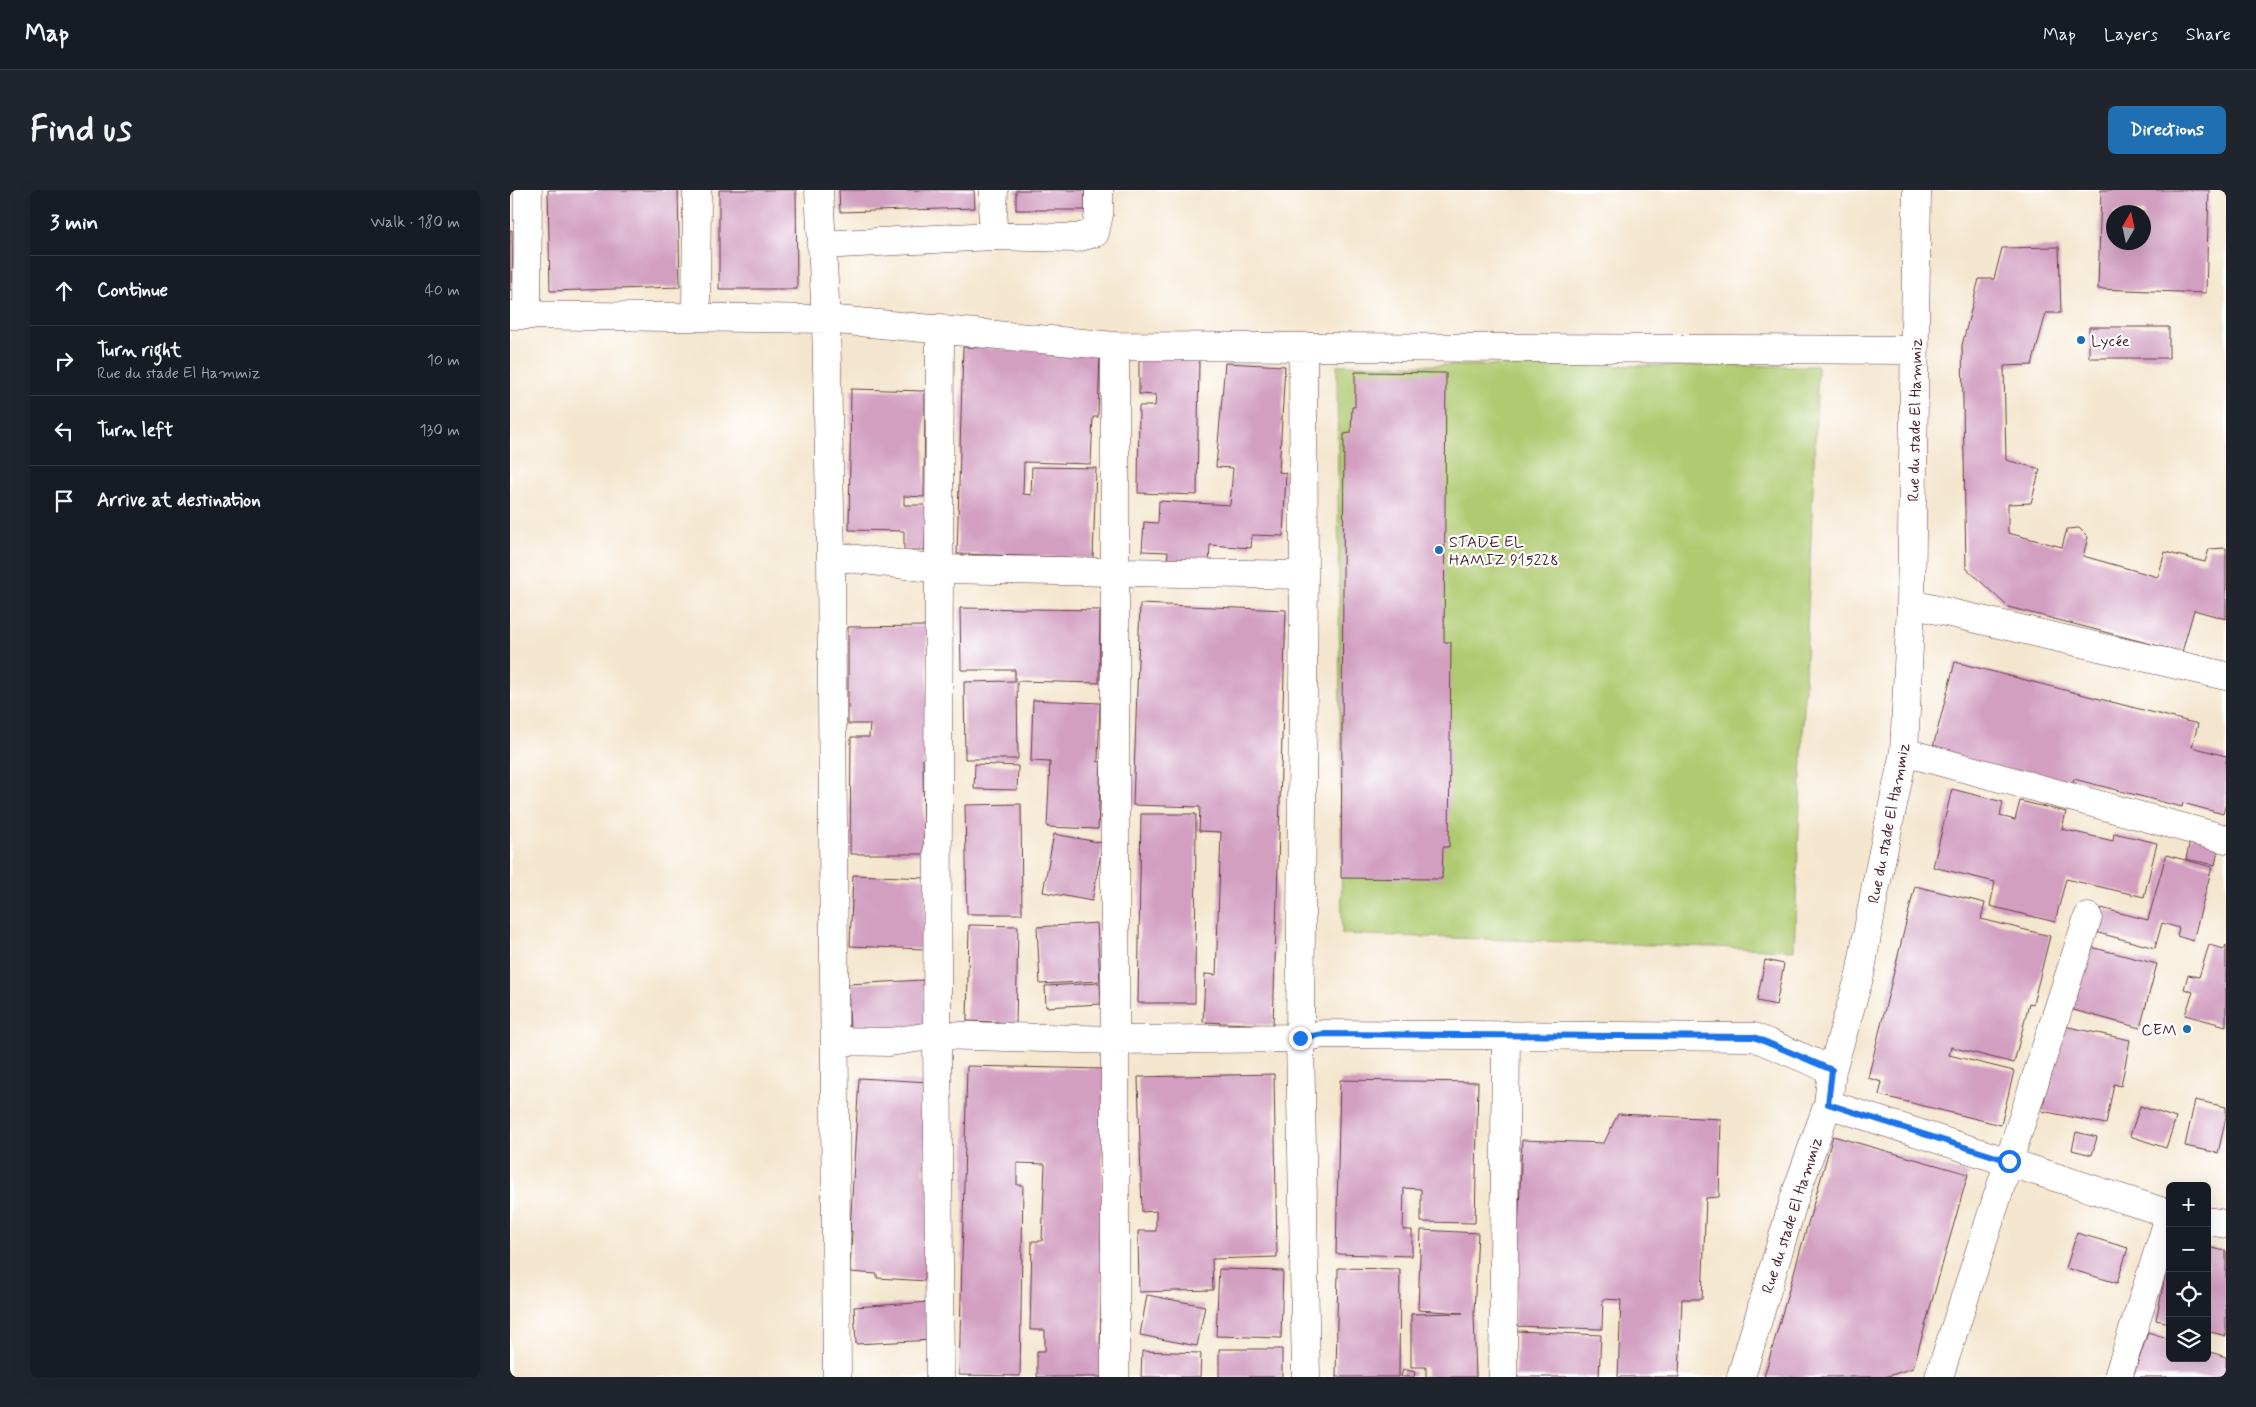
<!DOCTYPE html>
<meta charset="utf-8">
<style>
:root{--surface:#171b24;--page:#20242c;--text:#f1f3f6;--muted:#9ea1a6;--line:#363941;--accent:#1f6fb2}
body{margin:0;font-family:Mynerve,sans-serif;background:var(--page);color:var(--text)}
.controls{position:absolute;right:15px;bottom:15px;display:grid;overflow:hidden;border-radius:8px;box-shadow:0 5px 20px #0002}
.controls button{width:45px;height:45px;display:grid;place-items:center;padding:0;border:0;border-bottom:1px solid var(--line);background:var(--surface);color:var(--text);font:25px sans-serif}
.compass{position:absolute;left:1596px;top:15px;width:45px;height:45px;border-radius:50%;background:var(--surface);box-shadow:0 5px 20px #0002;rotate:9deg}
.stop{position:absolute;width:15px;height:15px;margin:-11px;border:4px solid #1a73e8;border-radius:50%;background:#fff}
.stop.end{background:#1a73e8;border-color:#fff;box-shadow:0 1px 5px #0008}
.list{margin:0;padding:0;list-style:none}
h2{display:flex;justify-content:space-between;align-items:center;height:65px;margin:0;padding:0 20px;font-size:21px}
h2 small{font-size:16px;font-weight:400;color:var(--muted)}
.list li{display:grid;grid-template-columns:32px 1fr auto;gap:15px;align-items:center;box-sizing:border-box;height:70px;padding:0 20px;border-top:1px solid var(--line)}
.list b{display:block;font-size:19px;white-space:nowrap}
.list p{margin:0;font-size:16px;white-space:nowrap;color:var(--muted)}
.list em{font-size:16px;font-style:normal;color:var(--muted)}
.icon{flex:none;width:28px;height:28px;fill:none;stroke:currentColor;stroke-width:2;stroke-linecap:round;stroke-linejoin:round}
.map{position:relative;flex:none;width:1716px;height:1187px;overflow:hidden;border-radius:8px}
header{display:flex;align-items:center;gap:30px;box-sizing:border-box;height:70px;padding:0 25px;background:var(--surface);border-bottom:1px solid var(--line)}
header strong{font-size:24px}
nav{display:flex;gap:28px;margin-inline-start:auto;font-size:18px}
.intro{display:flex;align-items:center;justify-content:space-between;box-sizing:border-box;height:120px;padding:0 30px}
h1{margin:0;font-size:35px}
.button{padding:12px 22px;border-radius:8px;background:var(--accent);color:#fff;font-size:18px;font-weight:700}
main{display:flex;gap:30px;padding:0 30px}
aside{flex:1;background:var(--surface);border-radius:8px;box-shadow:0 5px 20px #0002}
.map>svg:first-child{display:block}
.pitch{fill:#afca70;stroke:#7c744e}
.building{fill:#d29fc1;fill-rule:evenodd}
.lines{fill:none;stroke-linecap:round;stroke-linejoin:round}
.minor-casing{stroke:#643d43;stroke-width:29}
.minor{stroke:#fff;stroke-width:28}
.route{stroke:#1a73e8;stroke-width:6}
.poi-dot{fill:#1f6fb2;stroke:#fff;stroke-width:2}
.labels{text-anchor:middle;stroke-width:4.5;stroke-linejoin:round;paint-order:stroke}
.poi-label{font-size:16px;fill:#4a1f2b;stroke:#fff;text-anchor:start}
.street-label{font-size:16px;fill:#4a1f2b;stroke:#fff}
</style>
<header>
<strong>Map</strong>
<nav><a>Map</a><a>Layers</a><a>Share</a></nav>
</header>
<div class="intro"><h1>Find us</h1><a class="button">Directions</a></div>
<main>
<aside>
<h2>3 min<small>Walk · 180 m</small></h2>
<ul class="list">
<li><svg class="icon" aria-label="ahead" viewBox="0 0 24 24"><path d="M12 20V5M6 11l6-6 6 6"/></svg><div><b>Continue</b></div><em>40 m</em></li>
<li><svg class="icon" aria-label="right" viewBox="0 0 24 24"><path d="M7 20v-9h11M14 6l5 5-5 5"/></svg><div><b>Turn right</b><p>Rue du stade El Hammiz</p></div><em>10 m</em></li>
<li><svg class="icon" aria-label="left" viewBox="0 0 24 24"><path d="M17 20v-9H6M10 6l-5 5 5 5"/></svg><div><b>Turn left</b></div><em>130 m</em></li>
<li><svg class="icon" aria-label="arrive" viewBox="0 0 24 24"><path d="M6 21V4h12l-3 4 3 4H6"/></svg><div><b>Arrive at destination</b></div></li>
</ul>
</aside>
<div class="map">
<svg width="1716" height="1187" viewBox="0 0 1716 1187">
<rect width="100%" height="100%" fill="#fff"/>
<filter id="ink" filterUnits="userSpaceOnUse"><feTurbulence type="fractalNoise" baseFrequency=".02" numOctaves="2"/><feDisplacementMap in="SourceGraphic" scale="10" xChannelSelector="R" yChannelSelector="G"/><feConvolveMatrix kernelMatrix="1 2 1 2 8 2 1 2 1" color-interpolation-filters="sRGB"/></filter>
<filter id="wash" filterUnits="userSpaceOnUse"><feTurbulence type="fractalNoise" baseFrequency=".0096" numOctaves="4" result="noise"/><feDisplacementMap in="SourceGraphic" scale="20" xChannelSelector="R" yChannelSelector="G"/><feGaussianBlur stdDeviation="1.12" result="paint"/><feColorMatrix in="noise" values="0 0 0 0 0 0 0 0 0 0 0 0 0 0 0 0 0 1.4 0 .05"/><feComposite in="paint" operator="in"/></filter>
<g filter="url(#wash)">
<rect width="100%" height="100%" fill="#f4e6ce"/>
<path class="pitch" d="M827,175L1308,176L1284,760L832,744Z"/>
<g id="blocks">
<path class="building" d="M38,0H168L170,97L40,101Z
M209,0H286L287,99H209Z
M329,0H464L465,18L330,22Z
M506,0H575V20H506Z
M1591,0H1699L1696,103L1588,99ZM1604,22H1634V52H1604Z
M0,40H2L3,100H0Z
M1549,57L1551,123H1536L1522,175L1494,176L1496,270L1530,279L1521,313L1498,314V343L1552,357L1557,339L1569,338L1578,347L1573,366L1648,387L1655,362L1695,372L1699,359L1716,358V429L1684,420L1672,462L1498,417L1456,378L1452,155L1469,89H1484L1492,58Z
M1579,137H1659V168H1579Z
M453,157L590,162L588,227H583L581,274L514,272L513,304L521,305L522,277L586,278L583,368L447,364Z
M629,168L689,169L687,305L628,303L629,216H645L646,205L629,204Z
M715,173L775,176L769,282L776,283L773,346L742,345L741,358L700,355L699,375L657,373L658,362L632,361L634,332L648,333L649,311L720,315L723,278L706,277Z
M845,182L936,183L934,452H941L939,657H933L932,689L831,688L834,244L841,243L842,217H845Z
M341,199L415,201L414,307L394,306V315H416L415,360H394V341L339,340Z
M630,414L776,420L763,835L693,832L695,784L706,785L711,642L689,641L690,617L623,615Z
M450,418L590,420L589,493L507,491L508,569H455L454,492L505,491V480H451Z
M417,436L418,568H413L414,664H340L341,547H359L360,534H338V437Z
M1445,472L1688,534L1682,557L1716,566V614L1713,624L1673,613L1672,617L1564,589L1562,596L1422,561Z
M523,510L590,513L588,572H591L588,639L537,637L540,572L521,571Z
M465,574L508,576L507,600L464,599Z
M1442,599L1493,612L1490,626L1505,630L1510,611L1556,622L1552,639L1603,651L1604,643L1647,653L1634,707L1556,689L1545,732L1480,716L1485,692L1423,677Z
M511,614L512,724H457L455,615Z
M631,624H686L685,813H628Z
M544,644L593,653L582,711L533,702Z
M1681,646L1710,652L1705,675L1676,669Z
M1656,665L1702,677L1683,751L1667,746L1669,738L1652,733L1645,758L1585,742L1591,718L1638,730Z
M343,685L417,688L414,759L340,756Z
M1405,696L1475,713L1471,729L1540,746L1523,814L1519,813L1504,873L1441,857L1439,865L1504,881L1491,935L1369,905L1372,892L1358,888Z
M587,733L590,791L530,794L527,737Z
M459,735L508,736L506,835H488V832L457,831Z
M1699,755L1714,759L1716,755V836L1675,825L1683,802L1674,799L1678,785L1689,787Z
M1577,756L1647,774L1630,838L1560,819Z
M1255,770L1274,774L1266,815L1247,811Z
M413,790L415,838L340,842L338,794Z
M590,793L591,814L536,817L535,796Z
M1549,835L1620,850L1611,896L1604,894L1596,934L1532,921Z
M457,876L595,879L591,1061H593L590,1154L593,1155V1187H527V1161H535V1140H520L522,1051H532L535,974L507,973V995H513L510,1186L449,1185Z
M764,884L767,1067L702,1069L703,1100L629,1102L628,1041H646V1021L632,1022L628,887Z
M349,888L419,892L414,984H423L417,1091L367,1088V1084L340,1082L342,1041H340Z
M830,890L968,892L965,1033L911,1032V999L894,998L893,1040H902V1066L826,1064Z
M1685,910L1716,917V927L1708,963L1675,956Z
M1630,916L1666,928L1656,958L1620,946Z
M1108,924L1211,929L1209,1007L1196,1008L1192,1109H1172L1169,1187H1108L1111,1110L1093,1109L1092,1139L1004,1136L1012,950L1094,953Z
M1566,942L1587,947L1582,965L1562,960Z
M1323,946L1458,984L1403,1178L1375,1187H1254Z
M911,1040L968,1043L964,1123L966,1187H916V1177H901V1124L953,1123L908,1120Z
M1567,1043L1618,1058L1607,1093L1556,1078Z
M1697,1057L1716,1061V1146L1697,1141Z
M1659,1067H1660V1133L1646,1130Z
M828,1078L890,1079L889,1187H826Z
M709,1079L773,1081L771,1148L706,1146Z
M637,1105L695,1116L687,1156L630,1145Z
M421,1112L423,1150L346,1154L344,1117Z
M1007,1141L1091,1145L1089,1187H1005Z
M1638,1142L1660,1149V1168H1697V1161L1716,1167V1187H1623Z
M709,1159H772V1187H709Z
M632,1161L691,1163L690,1187H631Z
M893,1179L905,1182L904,1187H891Z"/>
</g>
</g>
<g filter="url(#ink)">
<use href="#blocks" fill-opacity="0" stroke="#643d43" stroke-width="1"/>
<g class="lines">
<g class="minor-casing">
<path id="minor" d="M482,46L484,0
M311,55L482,46L566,48L585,43L589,24V0
M17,124L18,0
M0,125L316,129L309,0
M186,127L187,0
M430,138L427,845L430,1187
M605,156V1187
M793,158L794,385L790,848L796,1187
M321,366L430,379L794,385
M1401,414L1716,486
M1394,562L1716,649
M325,851L380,852L427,845L604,850L790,848L814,844L1244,847L1322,880
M1318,914L1660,1024
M1697,1031L1716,1034
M327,1187L321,366L316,129L605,156L1404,160
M993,1187L996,845
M1231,1187L1286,1003L1318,914L1322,880L1350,785L1365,700L1394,562L1401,414L1407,0
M1429,1187L1578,727
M1608,1187L1660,1024"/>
</g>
<use href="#minor" class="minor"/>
</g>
</g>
<g class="lines" filter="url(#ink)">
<path class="route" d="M790,848L814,844L1244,847L1322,880L1318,914L1499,971"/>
</g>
<g class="poi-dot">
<circle cx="1571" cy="150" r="5"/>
<circle cx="929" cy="360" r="5"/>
<circle cx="1677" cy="839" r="5"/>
</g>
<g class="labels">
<g class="poi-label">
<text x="1581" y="156">Lycée</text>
<text x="939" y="357">STADE EL<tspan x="939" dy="18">HAMIZ 915228</tspan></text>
<text x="1667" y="845" text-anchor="end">CEM</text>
</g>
<g class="street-label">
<text transform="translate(1404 230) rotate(-89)" y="6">Rue du stade El Hammiz</text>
<text transform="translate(1378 633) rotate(-79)" y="6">Rue du stade El Hammiz</text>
<text transform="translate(1281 1025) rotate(-72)" y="6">Rue du stade El Hammiz</text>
</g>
</g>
</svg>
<div class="controls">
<button>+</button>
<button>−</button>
<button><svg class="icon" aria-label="locate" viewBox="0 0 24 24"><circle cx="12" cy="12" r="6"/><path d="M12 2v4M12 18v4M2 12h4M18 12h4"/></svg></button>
<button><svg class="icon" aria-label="layers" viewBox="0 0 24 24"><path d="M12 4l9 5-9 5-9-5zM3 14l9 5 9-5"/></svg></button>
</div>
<svg class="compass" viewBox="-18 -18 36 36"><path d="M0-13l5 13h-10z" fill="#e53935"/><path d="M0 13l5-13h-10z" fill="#9ea1a6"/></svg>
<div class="stop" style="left:1499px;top:971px"></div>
<div class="stop end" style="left:790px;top:848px"></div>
</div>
</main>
